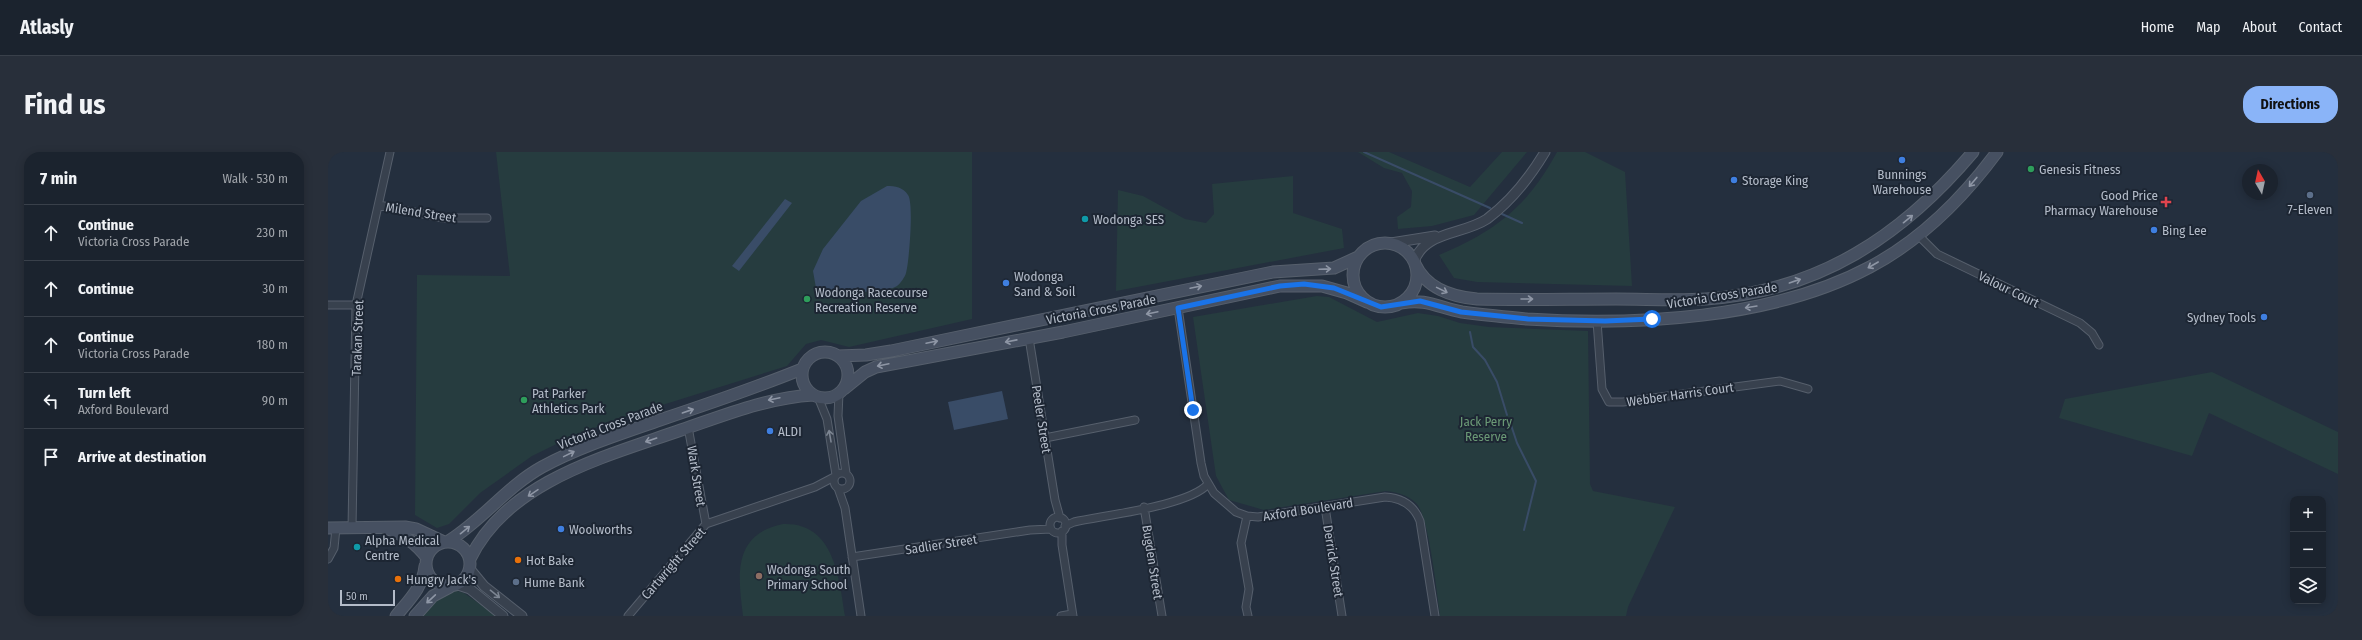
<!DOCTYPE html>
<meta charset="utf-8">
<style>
:root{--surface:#1b232e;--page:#282f3a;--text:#f1f3f6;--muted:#a0a4aa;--line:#39404a;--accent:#8ab4f8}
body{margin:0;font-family:"Fira Sans Condensed",sans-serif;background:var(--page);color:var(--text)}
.controls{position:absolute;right:12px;bottom:12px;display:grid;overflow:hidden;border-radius:8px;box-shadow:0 2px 10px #0003}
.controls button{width:36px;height:36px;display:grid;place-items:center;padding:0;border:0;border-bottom:1px solid var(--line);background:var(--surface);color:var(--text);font:20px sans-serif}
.compass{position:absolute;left:1914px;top:12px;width:36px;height:36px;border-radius:50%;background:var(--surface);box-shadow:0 2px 10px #0003;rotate:351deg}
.scale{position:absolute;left:12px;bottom:10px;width:55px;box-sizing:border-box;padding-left:4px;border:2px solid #b4bcc9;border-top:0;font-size:11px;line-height:14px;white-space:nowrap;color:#b4bcc9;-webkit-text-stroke:3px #1d2633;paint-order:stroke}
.stop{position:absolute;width:12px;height:12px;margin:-9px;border:3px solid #1a73e8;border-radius:50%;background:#fff}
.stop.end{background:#1a73e8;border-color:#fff;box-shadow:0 1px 4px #0008}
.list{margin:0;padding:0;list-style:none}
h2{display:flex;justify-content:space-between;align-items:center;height:52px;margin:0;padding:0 16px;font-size:17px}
h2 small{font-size:13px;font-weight:400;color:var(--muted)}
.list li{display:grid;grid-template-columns:26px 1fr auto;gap:12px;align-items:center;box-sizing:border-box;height:56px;padding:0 16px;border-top:1px solid var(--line)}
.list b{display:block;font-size:15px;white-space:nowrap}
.list p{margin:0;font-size:13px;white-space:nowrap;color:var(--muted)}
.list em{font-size:13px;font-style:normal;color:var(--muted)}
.icon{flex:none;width:22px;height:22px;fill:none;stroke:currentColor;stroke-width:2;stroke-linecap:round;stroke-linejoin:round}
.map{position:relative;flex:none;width:2010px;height:464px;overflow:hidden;border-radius:16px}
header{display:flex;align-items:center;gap:24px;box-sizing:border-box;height:56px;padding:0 20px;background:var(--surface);border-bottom:1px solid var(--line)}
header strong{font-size:19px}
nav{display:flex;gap:22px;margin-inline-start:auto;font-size:14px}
.intro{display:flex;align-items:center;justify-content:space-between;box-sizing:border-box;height:96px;padding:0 24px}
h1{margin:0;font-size:28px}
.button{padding:10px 18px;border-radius:16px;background:var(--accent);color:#111;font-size:14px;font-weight:700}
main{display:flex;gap:24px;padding:0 24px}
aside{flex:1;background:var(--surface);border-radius:16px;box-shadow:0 2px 10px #0003}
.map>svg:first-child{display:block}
.green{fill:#263c3f}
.water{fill:#394c67}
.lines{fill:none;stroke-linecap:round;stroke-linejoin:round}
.stream{stroke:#394c67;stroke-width:2}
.minor-casing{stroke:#565f6c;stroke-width:9}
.tertiary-casing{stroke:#565f6c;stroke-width:11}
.secondary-casing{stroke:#565f6c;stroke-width:13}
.minor{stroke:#38414e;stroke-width:7}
.tertiary{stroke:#38414e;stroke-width:9}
.secondary{stroke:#465061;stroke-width:11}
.oneway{stroke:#8e96a5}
.oneway2{stroke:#7c8592}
.route{stroke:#1a73e8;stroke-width:5}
.shop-dot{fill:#3f7fe0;stroke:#1d2633;stroke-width:1.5}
.leisure-dot{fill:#2e9e5b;stroke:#1d2633;stroke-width:1.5}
.service-dot{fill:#5c6f8a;stroke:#1d2633;stroke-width:1.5}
.health-dot{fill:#e0444e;stroke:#1d2633;stroke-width:1.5}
.culture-dot{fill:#0f9aa8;stroke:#1d2633;stroke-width:1.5}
.food-dot{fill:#e8710a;stroke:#1d2633;stroke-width:1.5}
.education-dot{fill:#8d6e63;stroke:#1d2633;stroke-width:1.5}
.labels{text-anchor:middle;stroke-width:4;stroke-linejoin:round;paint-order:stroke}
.poi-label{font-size:13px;fill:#b4bcc9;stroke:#1d2633;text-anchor:start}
.street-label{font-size:13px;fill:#b4bcc9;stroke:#1d2633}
.park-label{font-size:13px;fill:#6b9a76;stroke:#1d2633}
</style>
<header>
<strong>Atlasly</strong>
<nav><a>Home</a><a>Map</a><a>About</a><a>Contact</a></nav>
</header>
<div class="intro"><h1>Find us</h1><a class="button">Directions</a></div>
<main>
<aside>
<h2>7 min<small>Walk · 530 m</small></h2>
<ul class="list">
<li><svg class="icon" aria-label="ahead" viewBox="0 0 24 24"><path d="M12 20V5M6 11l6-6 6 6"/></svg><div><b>Continue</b><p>Victoria Cross Parade</p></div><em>230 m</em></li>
<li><svg class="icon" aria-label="ahead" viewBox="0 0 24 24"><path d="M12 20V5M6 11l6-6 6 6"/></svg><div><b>Continue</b></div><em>30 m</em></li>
<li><svg class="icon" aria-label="ahead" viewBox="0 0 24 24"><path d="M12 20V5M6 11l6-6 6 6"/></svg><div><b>Continue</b><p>Victoria Cross Parade</p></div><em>180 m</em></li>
<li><svg class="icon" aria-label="left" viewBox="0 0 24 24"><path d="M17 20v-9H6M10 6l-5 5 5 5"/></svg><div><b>Turn left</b><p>Axford Boulevard</p></div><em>90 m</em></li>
<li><svg class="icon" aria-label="arrive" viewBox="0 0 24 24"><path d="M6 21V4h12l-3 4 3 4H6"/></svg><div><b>Arrive at destination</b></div></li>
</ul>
</aside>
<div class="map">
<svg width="2010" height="464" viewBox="0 0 2010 464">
<rect width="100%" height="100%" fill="#242f3e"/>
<path class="green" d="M168,0H644V167L521,195L493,188L478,192L459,214L299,264L247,283L204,304L152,341L121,372L109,376L87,363L89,123L182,124Z
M1030,0H1061L1142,35L1174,0H1199L1146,63L1104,74L1070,77L1069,65L1083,55L1084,39L1074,21L1056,16Z
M1229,0H1257L1297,20L1304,134L1149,130L1126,126L1111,103C1168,79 1199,55 1229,0Z
M965,24V61L1014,77L1016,96L788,139L790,38L815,44L857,67L878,71L886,62L884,32Z
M989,144L1001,145L1049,170L1090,161L1110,164L1132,171L1161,175L1260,179L1262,332L1265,339L1347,355L1300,455L1298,464H1112C1109,442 1101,364 1088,351C1080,343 1069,340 1058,339L936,358L901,348L888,324L865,165Z
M1884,220L2010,280V322L1881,261L1864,304L1731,266L1737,247Z
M455,372C506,370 511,425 517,464H415C410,424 404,382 455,372Z
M129,439L136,441L169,464H94C101,454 116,440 129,439Z"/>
<path class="water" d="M559,34C567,34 575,35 580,43C586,51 581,111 578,121C577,125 572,132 569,134C555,143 505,140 488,136L485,119L495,97L533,49Z
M457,47L464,51L411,119L404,114Z
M674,239L680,267L626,278L620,250Z"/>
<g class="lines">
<path class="stream" d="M1036,0L1162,56
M1174,62L1194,71
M1142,180L1145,195L1157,208L1169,230L1179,263
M1182,270L1189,291L1208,329L1196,378"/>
<g class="minor-casing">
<path id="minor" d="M51,53L115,66H159
M1590,83L1609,102L1752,171L1764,181L1771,193
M0,153H28
M850,156L873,311L876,324L886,341L908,360L919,364L930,365L1057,345C1074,346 1086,353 1092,369L1107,464
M1269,169L1274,237L1281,250H1295L1452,229L1480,237
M701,186L727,348L732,366
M511,241L510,264L518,321
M490,245L499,267L508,323
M360,275L378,372
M717,286L807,268
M506 329a8 8 0 1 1 16 0a8 8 0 1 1-16 0Z
M510,336L517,356L533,464
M816,355L834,464
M997,355L1014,464
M919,364L913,391L921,437L918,455L920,464
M722 373a8 8 0 1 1 16 0a8 8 0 1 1-16 0Z
M737,374L746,370C777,363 861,354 880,332
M24,376L28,153L62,0
M734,379V393L745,464
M524,405L702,378L723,377
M0,407L6,396L8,376
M300,464L378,372L487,335L506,325
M733,464L744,462"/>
</g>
<g class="tertiary-casing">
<path id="tertiary" d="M1063,91L1107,84
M1086,110C1096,79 1135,83 1159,67C1182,50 1202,25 1217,0
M142,417L156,434L194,464
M130,433L142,437L175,464"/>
</g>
<g class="secondary-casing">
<path id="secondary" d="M1025 123a32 32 0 1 1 64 0a32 32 0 1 1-64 0Z
M1087,112C1098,136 1124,145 1149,147C1195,148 1241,147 1288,147C1318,147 1348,149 1378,147C1491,139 1574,84 1645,0
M1074,151C1097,146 1112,156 1134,160C1156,163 1178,165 1199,167C1307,174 1445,167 1542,115C1593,88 1635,46 1669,0
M474 223a23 23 0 1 1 46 0a23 23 0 1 1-46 0Z
M510,204L538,203L563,199L945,120L1006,116L1030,105
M516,237L537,220L548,215L735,180L952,134H994L1019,141L1039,150
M0,376L77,375L88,377L116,390
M58,376C75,382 88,391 99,406
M98 412a22 22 0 1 1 44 0a22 22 0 1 1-44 0Z
M119,390C154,369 178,335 214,315C251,295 292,282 332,268C380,252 427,236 474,217
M142,407C179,329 279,304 353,278C397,263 438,246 485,243
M68,464C81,448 95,435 97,414
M87,464L105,444L122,435"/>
</g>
<use href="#minor" class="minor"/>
<use href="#tertiary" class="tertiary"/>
<use href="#secondary" class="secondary"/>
</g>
<defs><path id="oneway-shaft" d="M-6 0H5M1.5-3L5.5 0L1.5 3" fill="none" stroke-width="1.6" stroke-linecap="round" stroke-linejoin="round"/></defs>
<g class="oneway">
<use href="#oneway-shaft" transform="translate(1645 30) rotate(130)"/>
<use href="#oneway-shaft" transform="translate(1580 67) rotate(-39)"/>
<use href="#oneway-shaft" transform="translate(1545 113) rotate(150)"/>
<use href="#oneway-shaft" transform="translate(997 117) rotate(-2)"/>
<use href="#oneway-shaft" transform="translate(1467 129) rotate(-19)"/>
<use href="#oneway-shaft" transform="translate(868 135) rotate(-12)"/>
<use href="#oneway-shaft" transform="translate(1114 138) rotate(26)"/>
<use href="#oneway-shaft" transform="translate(1199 147)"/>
<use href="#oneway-shaft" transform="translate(1423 155) rotate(171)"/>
<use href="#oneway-shaft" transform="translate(824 161) rotate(168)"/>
<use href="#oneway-shaft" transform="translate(683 189) rotate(169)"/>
<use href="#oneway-shaft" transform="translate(604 190) rotate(-12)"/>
<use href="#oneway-shaft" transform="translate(555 213) rotate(168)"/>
<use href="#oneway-shaft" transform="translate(446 247) rotate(168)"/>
<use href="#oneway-shaft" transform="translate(360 259) rotate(-19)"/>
<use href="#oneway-shaft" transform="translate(323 288) rotate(161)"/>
<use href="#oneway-shaft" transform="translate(241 302) rotate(-26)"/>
<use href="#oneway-shaft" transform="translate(205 341) rotate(146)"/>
<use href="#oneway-shaft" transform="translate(137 378) rotate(-39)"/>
<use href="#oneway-shaft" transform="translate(103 447) rotate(137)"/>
</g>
<g class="oneway2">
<use href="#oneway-shaft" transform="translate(502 284) rotate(-100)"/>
<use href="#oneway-shaft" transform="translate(167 442) rotate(39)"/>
</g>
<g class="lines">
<path class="route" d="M865,258L850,156L952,134L976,132L1006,136L1053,155L1092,149L1133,160L1200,167L1277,169L1324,167"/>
</g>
<g class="shop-dot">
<circle cx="1574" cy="8" r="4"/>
<circle cx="1406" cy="28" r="4"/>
<circle cx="1826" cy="78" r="4"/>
<circle cx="678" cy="131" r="4"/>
<circle cx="1936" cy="165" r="4"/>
<circle cx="442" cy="279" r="4"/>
<circle cx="233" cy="377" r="4"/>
</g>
<g class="leisure-dot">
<circle cx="1703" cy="17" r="4"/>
<circle cx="479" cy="147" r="4"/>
<circle cx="196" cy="248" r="4"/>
</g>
<g class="service-dot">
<circle cx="1982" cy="43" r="4"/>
<circle cx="188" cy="430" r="4"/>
</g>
<path class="health-dot" d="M1836 44h4v4h4v4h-4v4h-4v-4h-4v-4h4z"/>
<g class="culture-dot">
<circle cx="757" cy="67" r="4"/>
<circle cx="29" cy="395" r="4"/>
</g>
<g class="food-dot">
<circle cx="190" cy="408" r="4"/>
<circle cx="70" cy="427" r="4"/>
</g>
<circle class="education-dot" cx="431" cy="424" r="4"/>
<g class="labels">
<g class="poi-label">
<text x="1711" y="22">Genesis Fitness</text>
<text x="1574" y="27" text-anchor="middle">Bunnings<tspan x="1574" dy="15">Warehouse</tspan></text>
<text x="1414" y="33">Storage King</text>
<text x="1830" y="48" text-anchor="end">Good Price<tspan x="1830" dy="15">Pharmacy Warehouse</tspan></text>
<text x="1982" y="62" text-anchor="middle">7-Eleven</text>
<text x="765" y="72">Wodonga SES</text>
<text x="1834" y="83">Bing Lee</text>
<text x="686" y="129">Wodonga<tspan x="686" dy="15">Sand &amp; Soil</tspan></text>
<text x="487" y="145">Wodonga Racecourse<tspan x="487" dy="15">Recreation Reserve</tspan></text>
<text x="1928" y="170" text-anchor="end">Sydney Tools</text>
<text x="204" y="246">Pat Parker<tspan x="204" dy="15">Athletics Park</tspan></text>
<text x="450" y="284">ALDI</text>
<text x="241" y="382">Woolworths</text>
<text x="37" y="393">Alpha Medical<tspan x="37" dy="15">Centre</tspan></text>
<text x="198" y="413">Hot Bake</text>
<text x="439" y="422">Wodonga South<tspan x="439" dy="15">Primary School</tspan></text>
<text x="78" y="432">Hungry Jack's</text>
<text x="196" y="435">Hume Bank</text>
</g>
<g class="street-label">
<text transform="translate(93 60) rotate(9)" y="5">Milend Street</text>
<text transform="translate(1681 137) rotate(26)" y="5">Valour Court</text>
<text transform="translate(1394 143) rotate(-9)" y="5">Victoria Cross Parade</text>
<text transform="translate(773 157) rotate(-11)" y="5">Victoria Cross Parade</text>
<text transform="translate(29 186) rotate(-88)" y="5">Tarakan Street</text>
<text transform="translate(1352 242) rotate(-8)" y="5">Webber Harris Court</text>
<text transform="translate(714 267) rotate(81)" y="5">Peeler Street</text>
<text transform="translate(282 273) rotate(-21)" y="5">Victoria Cross Parade</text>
<text transform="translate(369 324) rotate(81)" y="5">Wark Street</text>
<text transform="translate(980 357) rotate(-9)" y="5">Axford Boulevard</text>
<text transform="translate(613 392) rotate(-9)" y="5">Sadlier Street</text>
<text transform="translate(1006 409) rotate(81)" y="5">Derrick Street</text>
<text transform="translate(825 410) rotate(81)" y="5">Bugden Street</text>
<text transform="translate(345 411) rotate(-49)" y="5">Cartwright Street</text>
</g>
<g class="park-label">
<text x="1158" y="274">Jack Perry<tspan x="1158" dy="15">Reserve</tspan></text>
</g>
</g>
</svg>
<div class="controls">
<button>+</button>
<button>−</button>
<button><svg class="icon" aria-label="layers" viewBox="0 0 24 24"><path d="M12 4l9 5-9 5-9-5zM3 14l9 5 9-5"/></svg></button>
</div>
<svg class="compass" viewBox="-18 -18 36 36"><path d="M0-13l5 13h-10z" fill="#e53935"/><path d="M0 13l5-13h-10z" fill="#a0a4aa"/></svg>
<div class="scale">50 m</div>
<div class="stop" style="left:1324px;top:167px"></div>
<div class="stop end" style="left:865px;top:258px"></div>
</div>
</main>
